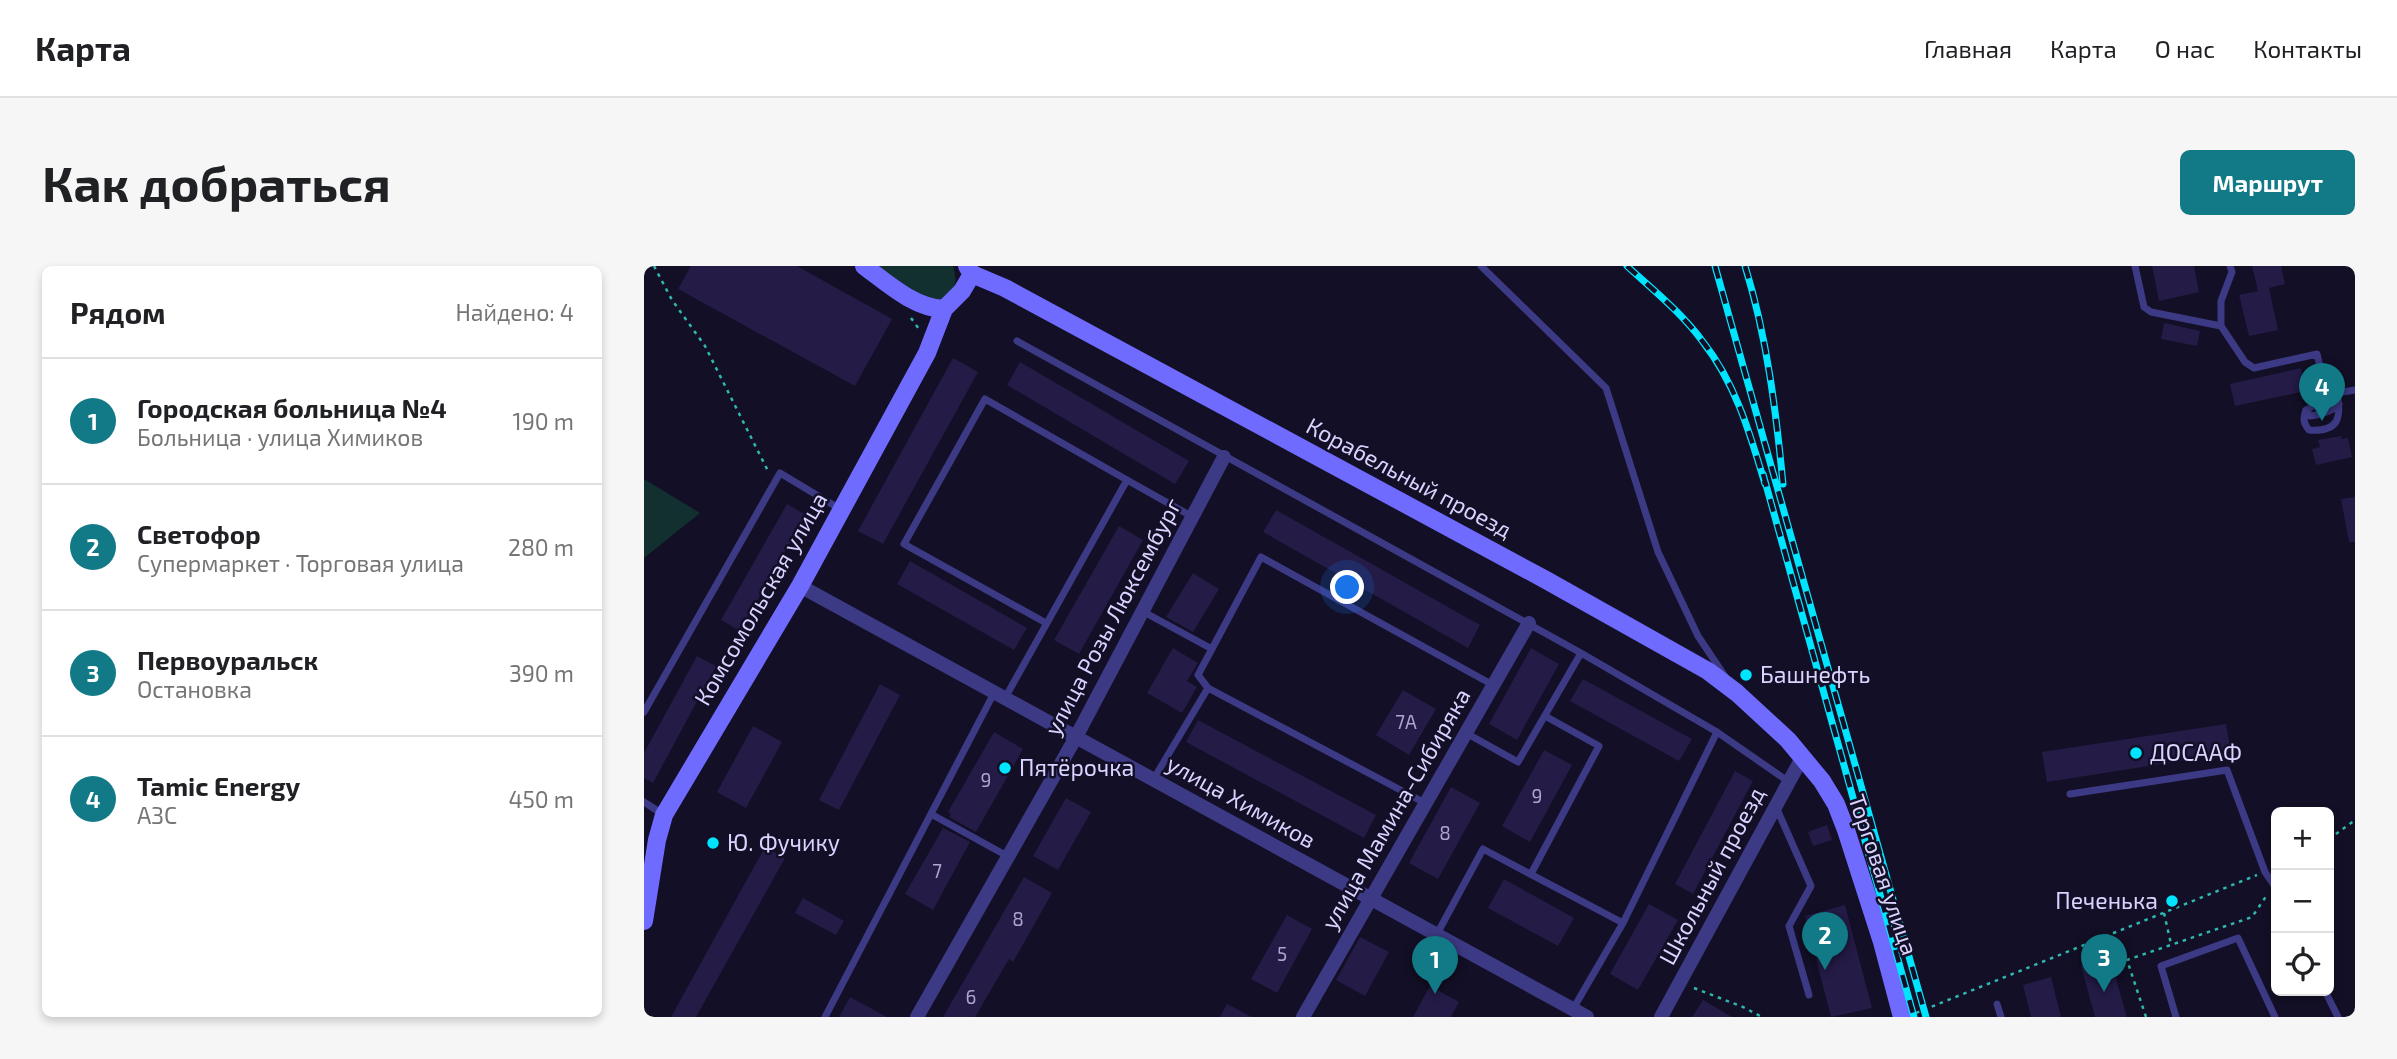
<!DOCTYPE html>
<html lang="ru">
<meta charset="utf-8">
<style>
:root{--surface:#fff;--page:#f6f6f6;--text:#202124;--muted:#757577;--line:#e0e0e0;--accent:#127987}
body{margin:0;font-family:"Exo 2",sans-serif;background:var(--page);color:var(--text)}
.controls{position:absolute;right:21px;bottom:21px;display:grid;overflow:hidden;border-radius:10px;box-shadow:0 4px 10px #0003}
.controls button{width:63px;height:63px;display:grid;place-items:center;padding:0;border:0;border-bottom:2px solid var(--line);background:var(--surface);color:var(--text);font:35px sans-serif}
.you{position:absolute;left:704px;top:322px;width:24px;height:24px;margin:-18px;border:5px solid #fff;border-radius:50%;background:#1a73e8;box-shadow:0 0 0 10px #1a73e833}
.badge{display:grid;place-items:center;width:46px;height:46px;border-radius:50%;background:var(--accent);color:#fff;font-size:23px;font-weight:700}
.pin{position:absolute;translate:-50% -58px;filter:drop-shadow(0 2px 4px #0008)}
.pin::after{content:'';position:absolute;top:37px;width:24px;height:21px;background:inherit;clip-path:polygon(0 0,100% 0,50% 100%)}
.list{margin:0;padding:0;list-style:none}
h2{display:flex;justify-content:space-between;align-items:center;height:91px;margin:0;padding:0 28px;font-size:30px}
h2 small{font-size:23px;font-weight:400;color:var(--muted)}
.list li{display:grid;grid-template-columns:46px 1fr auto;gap:21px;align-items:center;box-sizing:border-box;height:126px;padding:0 28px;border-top:2px solid var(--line)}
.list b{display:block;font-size:26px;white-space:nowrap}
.list p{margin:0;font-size:23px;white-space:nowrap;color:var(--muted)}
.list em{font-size:23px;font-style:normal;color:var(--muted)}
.icon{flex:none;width:38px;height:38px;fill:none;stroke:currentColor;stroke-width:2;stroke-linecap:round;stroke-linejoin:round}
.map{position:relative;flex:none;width:1711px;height:751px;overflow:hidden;border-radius:10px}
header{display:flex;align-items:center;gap:42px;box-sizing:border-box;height:98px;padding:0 35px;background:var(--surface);border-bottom:2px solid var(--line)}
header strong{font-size:33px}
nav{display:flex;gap:38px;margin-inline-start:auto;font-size:24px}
.intro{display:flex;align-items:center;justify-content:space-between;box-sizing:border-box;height:168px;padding:0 42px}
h1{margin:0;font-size:49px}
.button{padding:18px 32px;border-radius:10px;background:var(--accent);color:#fff;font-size:24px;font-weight:700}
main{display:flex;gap:42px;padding:0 42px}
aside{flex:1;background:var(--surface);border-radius:10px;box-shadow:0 4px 10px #0003}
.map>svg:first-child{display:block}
.green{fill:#12302f}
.building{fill:#241b47}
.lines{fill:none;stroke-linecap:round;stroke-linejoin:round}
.path{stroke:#2fb8b0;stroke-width:2.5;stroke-dasharray:3.5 5;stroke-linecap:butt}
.lane{stroke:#3d3a85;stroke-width:7}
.street{stroke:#3d3a85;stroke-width:14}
.secondary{stroke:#6f6bff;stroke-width:18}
.rail-casing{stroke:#00e5ff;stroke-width:7}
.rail{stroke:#130f26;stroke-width:4.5;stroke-dasharray:13;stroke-linecap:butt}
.poi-dot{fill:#00e5ff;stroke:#130f26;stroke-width:2.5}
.labels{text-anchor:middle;stroke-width:5;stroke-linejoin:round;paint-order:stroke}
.number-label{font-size:19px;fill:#aca6d1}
.street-label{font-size:23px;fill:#d9d4ff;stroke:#130f26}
.poi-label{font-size:23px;fill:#d9d4ff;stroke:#130f26;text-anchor:start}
</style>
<header>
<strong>Карта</strong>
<nav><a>Главная</a><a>Карта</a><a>О нас</a><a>Контакты</a></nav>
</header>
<div class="intro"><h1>Как добраться</h1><a class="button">Маршрут</a></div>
<main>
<aside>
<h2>Рядом<small>Найдено: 4</small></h2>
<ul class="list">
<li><span class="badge">1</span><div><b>Городская больница №4</b><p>Больница · улица Химиков</p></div><em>190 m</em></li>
<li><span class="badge">2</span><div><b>Светофор</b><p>Супермаркет · Торговая улица</p></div><em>280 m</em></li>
<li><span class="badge">3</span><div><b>Первоуральск</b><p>Остановка</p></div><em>390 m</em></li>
<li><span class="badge">4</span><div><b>Tamic Energy</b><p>АЗС</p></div><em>450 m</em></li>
</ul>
</aside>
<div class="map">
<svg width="1711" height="751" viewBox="0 0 1711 751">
<rect width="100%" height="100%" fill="#130f26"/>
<path class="green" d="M233,0H309C312,11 314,22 304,30C280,48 252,14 233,0Z
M0,213L56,247L0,292Z"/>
<path class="building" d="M47,0H153L248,53L211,120L34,23Z
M1508,0H1550L1555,26L1515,35Z
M1608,0H1637L1641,18L1625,22L1634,64L1605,70L1595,29L1614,25Z
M1520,57L1556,65L1553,80L1517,73Z
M309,92L334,106L239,278L214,265Z
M376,96L545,195L531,218L363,119Z
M1657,102L1662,125L1591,140L1586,118Z
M1697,170V173L1704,172L1708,191L1672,199L1668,183L1676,181L1674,174Z
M1711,231V276H1705L1697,233Z
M143,238L162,249L96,365L77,354Z
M632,244L836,359L824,382L619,266Z
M475,260L499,274L435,388L410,374Z
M266,295L383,362L370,384L253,318Z
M549,307L575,323L549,366L522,351Z
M529,382L554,397L543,415L553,421L538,447L503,427Z
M887,382L915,398L873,474L845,458Z
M53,390L72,400L9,517L0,512V487Z
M939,413L1048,473L1035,495L926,435Z
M236,418L256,429L195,544L175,534Z
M759,424L792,443L765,489L732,469Z
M554,454L732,549L720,572L542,476Z
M1582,458L1587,487L1403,516L1398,486Z
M109,460L138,476L102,542L73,526Z
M350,466L379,483L332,566L305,551L307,548L304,546Z
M900,484L928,499L886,576L858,560Z
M1091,505L1109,515L1049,628L1031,618Z
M807,521L836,537L794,613L765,597Z
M422,532L447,546L414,604L389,590Z
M1183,559L1188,574L1169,580L1164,566Z
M299,562L326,576L289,644L261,628Z
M121,581L141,592L52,751H27Z
M380,611L408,627L369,696L365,693L331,751H299Z
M860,613L930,652L914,680L844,642Z
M159,632L200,655L192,669L151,647Z
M1005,638L1034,654L994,724L966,708Z
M1201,639L1228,742L1187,751L1161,650Z
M643,649L668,663L633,727L607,713Z
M716,671L745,686L721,730L692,714Z
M1466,692L1483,751H1451L1437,700Z
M1407,711L1417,751H1387L1379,719Z
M786,720L815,736L807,751H769Z
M206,731L243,751H195Z
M1059,734L1088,751H1048Z
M583,738L608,751H576Z"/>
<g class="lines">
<path class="path" d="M10,0L28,34L61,80L124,205
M267,52L275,63
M1685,573L1711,554
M1520,647L1527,678
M1050,722L1099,741L1118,751
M1272,747L1613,609
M1502,751L1483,694L1608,651L1623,629"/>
<path class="lane" d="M837,0L962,122L1014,286L1054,370L1082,412
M1491,0L1500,41L1507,46L1577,60
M1586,0L1588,6L1577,35V60L1601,96L1610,102L1673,88L1677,105L1693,127L1711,124
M373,75L937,387L1073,466L1145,516
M1693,127C1698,153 1694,166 1665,164C1659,157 1659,152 1662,144Z
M1662,144L1666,150C1677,149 1687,146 1695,138
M483,214L547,250
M498,345L568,383
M361,432L483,214L341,133L260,278L402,357
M0,446L136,207L196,243
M822,467L874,496L937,387
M509,514L564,422
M1426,528L1583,504L1621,606L1632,622
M0,536L20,549
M781,537L564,422L554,409L617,291L849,419
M1132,541L1167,620L1145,660L1165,729
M287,548L365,591
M887,608L955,480L901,450
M793,668L839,583L979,657
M1681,725L1694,751
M1353,738L1357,751
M929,743L979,657L1073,466
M181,751L350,427
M1532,751L1517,700L1594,672L1631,751"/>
<path class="street" d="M156,320L943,751
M273,751L432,471L580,191
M659,751L885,357
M1017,751L1159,490"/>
<path class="secondary" d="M220,0C243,17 270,42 300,43L318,25L328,8L323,0
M328,8L361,22L902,314L1064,405L1093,427L1144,474L1178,515L1192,538L1202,564L1238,676L1258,751
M0,655L13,574L20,549L156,320L283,87L300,43"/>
<g class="rail-casing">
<path id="rail" d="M983,0C1009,24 1038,47 1059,76C1092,118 1106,168 1121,218
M1071,0L1282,751
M1101,0C1123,71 1132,145 1139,218
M1119,208L1270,751"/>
</g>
<use href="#rail" class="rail"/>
</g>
<g class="poi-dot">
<circle cx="1102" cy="409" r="7"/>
<circle cx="1492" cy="487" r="7"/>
<circle cx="361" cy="502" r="7"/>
<circle cx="69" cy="577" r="7"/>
<circle cx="1528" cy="635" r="7"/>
</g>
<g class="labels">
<g class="number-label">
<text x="762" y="463">7А</text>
<text x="342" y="521">9</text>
<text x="893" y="537">9</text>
<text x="801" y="574">8</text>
<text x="293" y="612">7</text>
<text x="374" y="660">8</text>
<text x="638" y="695">5</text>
<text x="327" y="738">6</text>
</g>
<g class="street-label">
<text transform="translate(765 212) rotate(28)" y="8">Корабельный проезд</text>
<text transform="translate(117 333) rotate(-60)" y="8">Комсомольская улица</text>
<text transform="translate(469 351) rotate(-62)" y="8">улица Розы Люксембург</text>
<text transform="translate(597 536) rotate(29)" y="8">улица Химиков</text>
<text transform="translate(752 543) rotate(-60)" y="8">улица Мамина-Сибиряка</text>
<text transform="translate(1239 609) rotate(71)" y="8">Торговая улица</text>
<text transform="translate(1068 610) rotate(-62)" y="8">Школьный проезд</text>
</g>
<g class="poi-label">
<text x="1116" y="417">Башнефть</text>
<text x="1506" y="495">ДОСААФ</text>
<text x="375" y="510">Пятёрочка</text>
<text x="83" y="585">Ю. Фучику</text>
<text x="1514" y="643" text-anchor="end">Печенька</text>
</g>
</g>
</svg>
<div class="controls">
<button>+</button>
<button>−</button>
<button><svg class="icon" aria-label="locate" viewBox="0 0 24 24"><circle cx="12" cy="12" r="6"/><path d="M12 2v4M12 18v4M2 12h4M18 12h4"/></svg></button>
</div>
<div class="you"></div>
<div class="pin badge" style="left:791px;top:728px">1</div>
<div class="pin badge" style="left:1181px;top:704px">2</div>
<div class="pin badge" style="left:1460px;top:726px">3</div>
<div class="pin badge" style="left:1678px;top:155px">4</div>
</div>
</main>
